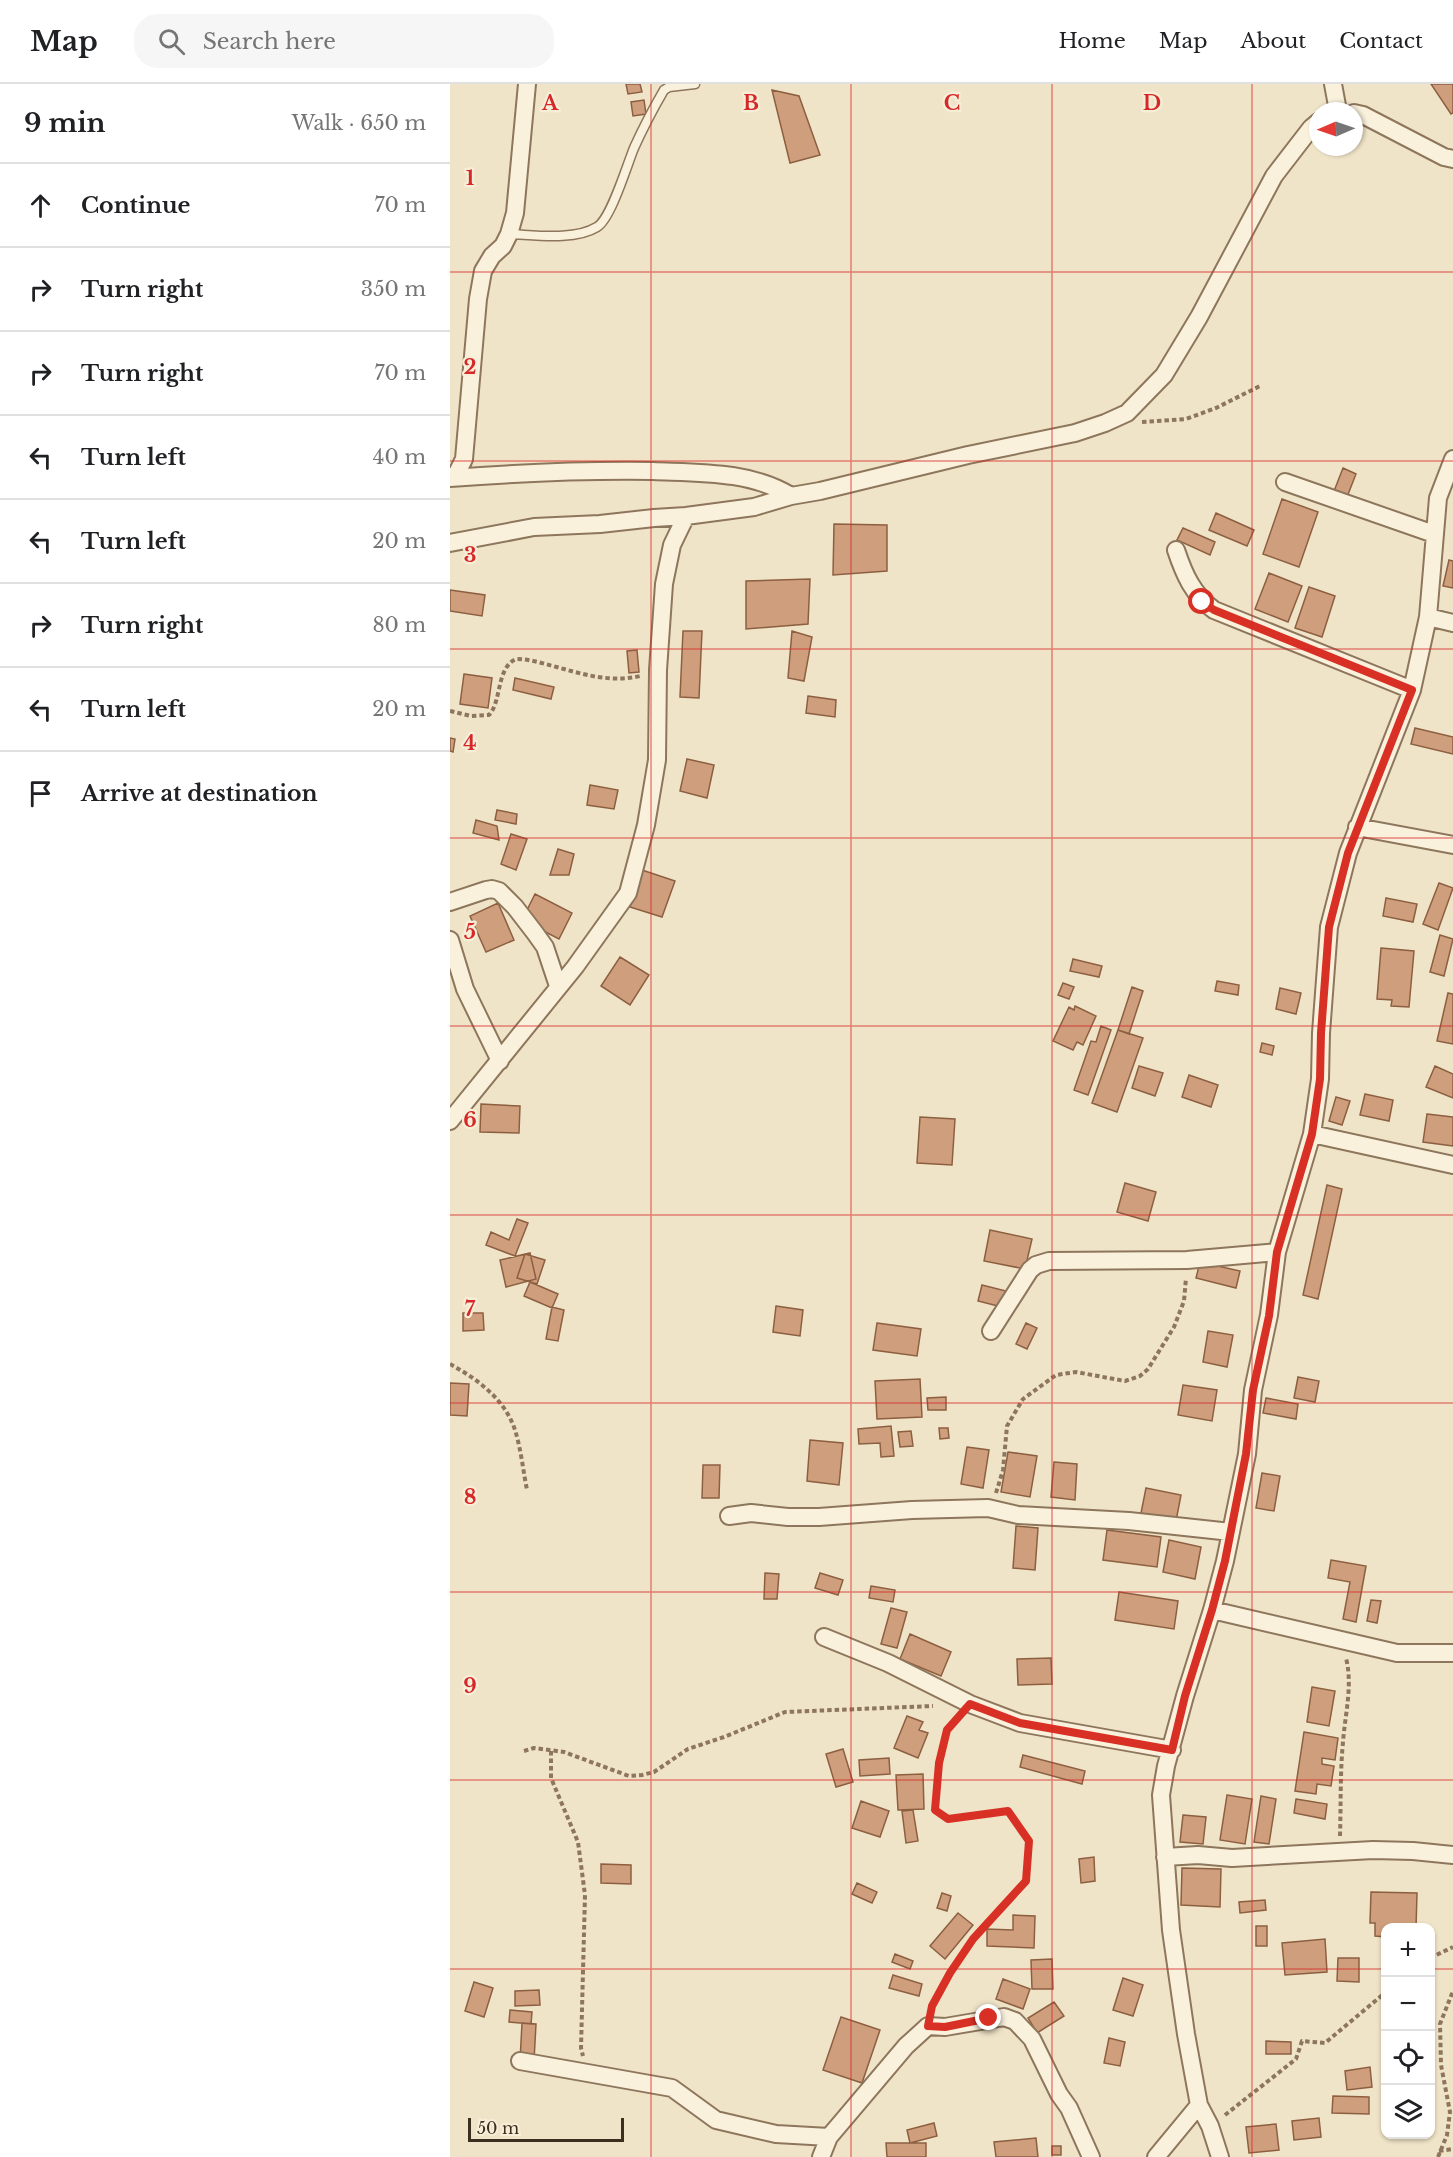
<!DOCTYPE html>
<meta charset="utf-8">
<style>
:root{--surface:#fff;--page:#f6f6f6;--text:#202124;--muted:#757577;--line:#e0e0e0}
body{margin:0;font-family:"Libre Baskerville",serif;background:var(--page);color:var(--text)}
.controls{position:absolute;right:18px;bottom:18px;display:grid;overflow:hidden;border-radius:12px;box-shadow:0 2px 4px #0004}
.controls button{width:54px;height:54px;display:grid;place-items:center;padding:0;border:0;border-bottom:2px solid var(--line);background:var(--surface);color:var(--text);font:30px sans-serif}
.compass{position:absolute;left:859px;top:18px;width:54px;height:54px;border-radius:50%;background:var(--surface);box-shadow:0 2px 4px #0004;rotate:268deg}
.scale{position:absolute;left:18px;bottom:15px;width:156px;box-sizing:border-box;padding-left:6px;border:3px solid #3d2e20;border-top:0;font-size:16px;line-height:21px;white-space:nowrap;color:#3d2e20;-webkit-text-stroke:4px #f7eed8;paint-order:stroke}
.stop{position:absolute;width:18px;height:18px;margin:-14px;border:4px solid #d93025;border-radius:50%;background:#fff}
.stop.end{background:#d93025;border-color:#fff;box-shadow:0 2px 6px #0008}
.list{margin:0;padding:0;list-style:none}
h2{display:flex;justify-content:space-between;align-items:center;height:78px;margin:0;padding:0 24px;font-size:26px}
h2 small{font-size:20px;font-weight:400;color:var(--muted)}
.list li{display:grid;grid-template-columns:39px 1fr auto;gap:18px;align-items:center;box-sizing:border-box;height:84px;padding:0 24px;border-top:2px solid var(--line)}
.list b{display:block;font-size:22px;white-space:nowrap}
.list em{font-size:20px;font-style:normal;color:var(--muted)}
.icon{flex:none;width:33px;height:33px;fill:none;stroke:currentColor;stroke-width:2;stroke-linecap:round;stroke-linejoin:round}
.map{position:relative;flex:none;width:1003px;height:2073px;overflow:hidden}
header{display:flex;align-items:center;gap:36px;box-sizing:border-box;height:84px;padding:0 30px;background:var(--surface);border-bottom:2px solid var(--line)}
header strong{font-size:28px}
nav{display:flex;gap:33px;margin-inline-start:auto;font-size:21px}
.search{width:420px;height:54px;background:var(--page);display:flex;align-items:center;gap:15px;box-sizing:border-box;padding:0 21px;border-radius:24px;color:var(--muted);font-size:22px}
main{display:flex}
aside{flex:1;background:var(--surface)}
.map>svg:first-child{display:block}
.building{fill:#cf9f7d;stroke:#8d5f41;stroke-width:1.5}
.lines{fill:none;stroke-linecap:round;stroke-linejoin:round}
.service-casing{stroke:#8d765c;stroke-width:11}
.minor-casing{stroke:#8d765c;stroke-width:20}
.path{stroke:#8d765c;stroke-width:4;stroke-dasharray:4.5 3;stroke-linecap:butt}
.service{stroke:#faf1dc;stroke-width:8}
.minor{stroke:#faf1dc;stroke-width:16}
.route{stroke:#d93025;stroke-width:8}
.grid{fill:none;stroke:#d62828;stroke-width:1.5;stroke-opacity:0.55}
.grid-label{font-size:20px;text-anchor:middle;font-weight:bold;fill:#d62828;stroke:#f7eed8;stroke-width:4.5;stroke-linejoin:round;paint-order:stroke}
</style>
<header>
<strong>Map</strong>
<div class="search"><svg class="icon" aria-label="search" viewBox="0 0 24 24"><circle cx="10" cy="10" r="6"/><path d="M15 15l6 6"/></svg>Search here</div>
<nav><a>Home</a><a>Map</a><a>About</a><a>Contact</a></nav>
</header>
<main>
<aside>
<h2>9 min<small>Walk · 650 m</small></h2>
<ul class="list">
<li><svg class="icon" aria-label="ahead" viewBox="0 0 24 24"><path d="M12 20V5M6 11l6-6 6 6"/></svg><div><b>Continue</b></div><em>70 m</em></li>
<li><svg class="icon" aria-label="right" viewBox="0 0 24 24"><path d="M7 20v-9h11M14 6l5 5-5 5"/></svg><div><b>Turn right</b></div><em>350 m</em></li>
<li><svg class="icon" aria-label="right" viewBox="0 0 24 24"><path d="M7 20v-9h11M14 6l5 5-5 5"/></svg><div><b>Turn right</b></div><em>70 m</em></li>
<li><svg class="icon" aria-label="left" viewBox="0 0 24 24"><path d="M17 20v-9H6M10 6l-5 5 5 5"/></svg><div><b>Turn left</b></div><em>40 m</em></li>
<li><svg class="icon" aria-label="left" viewBox="0 0 24 24"><path d="M17 20v-9H6M10 6l-5 5 5 5"/></svg><div><b>Turn left</b></div><em>20 m</em></li>
<li><svg class="icon" aria-label="right" viewBox="0 0 24 24"><path d="M7 20v-9h11M14 6l5 5-5 5"/></svg><div><b>Turn right</b></div><em>80 m</em></li>
<li><svg class="icon" aria-label="left" viewBox="0 0 24 24"><path d="M17 20v-9H6M10 6l-5 5 5 5"/></svg><div><b>Turn left</b></div><em>20 m</em></li>
<li><svg class="icon" aria-label="arrive" viewBox="0 0 24 24"><path d="M6 21V4h12l-3 4 3 4H6"/></svg><div><b>Arrive at destination</b></div></li>
</ul>
</aside>
<div class="map">
<svg width="1003" height="2073" viewBox="0 0 1003 2073">
<rect width="100%" height="100%" fill="#f0e4c8"/>
<path class="building" d="M176,0H190L192,8L178,10Z
M981,0H1003V29L1001,30Z
M322,6L349,12L370,71L340,79Z
M194,16L196,30L183,32L181,18Z
M893,384L906,390L897,413L884,407Z
M832,415L868,428L849,483L813,470Z
M766,429L804,446L797,462L759,446Z
M384,440L437,441V487L383,491Z
M733,444L765,458L760,471L727,456Z
M999,476L1003,477V504L993,502Z
M819,489L852,502L838,538L805,525Z
M360,495L358,540L296,545V497Z
M859,503L885,512L872,553L845,544Z
M0,506L35,511L32,532L0,527Z
M233,547H252L249,614L230,613Z
M342,547L362,553L354,597L338,594Z
M187,566L189,588L179,589L177,567Z
M14,590L42,594L38,624L10,620Z
M65,594L104,603L101,615L63,606Z
M358,612L386,616L385,633L356,629Z
M965,644L1003,653V670L961,660Z
M0,654L5,655L3,668L0,667Z
M237,675L264,681L257,714L230,707Z
M140,701L168,706L164,725L137,721Z
M47,726L67,730L66,740L45,736Z
M26,736L47,742L49,756L23,749Z
M61,750L77,755L66,786L51,780Z
M108,765L124,770L119,791H100Z
M192,786L225,797L212,833L180,823Z
M989,799L1003,804L988,846L973,840Z
M85,810L122,829L109,855L72,836Z
M936,814L967,820L963,838L933,832Z
M48,819L64,856L36,868L20,832Z
M990,851L1003,855L994,892L980,888Z
M931,864L964,867L959,923L941,922L942,916L927,915Z
M170,873L199,891L180,921L151,902Z
M623,875L652,882L649,893L620,887Z
M767,897L789,901L788,911L765,907Z
M613,899L624,903L619,915L608,911Z
M682,903L693,907L679,950L668,946Z
M830,904L851,909L846,930L826,925Z
M998,909L1003,910V960L987,957Z
M625,922L646,932L633,961L627,958L623,966L603,957L619,923L624,926Z
M651,942L661,946L638,1011L624,1006L641,957L646,958Z
M668,946L693,954L667,1028L642,1019Z
M812,959L824,962L822,971L810,968Z
M689,982L713,989L705,1012L682,1004Z
M985,982L1003,990V1014L976,1003Z
M739,991L768,1001L761,1023L732,1013Z
M915,1010L943,1016L939,1037L910,1031Z
M886,1013L900,1017L892,1041L879,1037Z
M31,1020L70,1022L69,1049L30,1048Z
M977,1030L1003,1033V1062L973,1058Z
M470,1033L505,1035L502,1081L467,1079Z
M675,1099L706,1108L698,1137L667,1128Z
M877,1101L892,1105L868,1215L853,1211Z
M67,1135L78,1139L65,1172L36,1161L41,1148L59,1156Z
M540,1146L582,1155L575,1185L534,1177Z
M80,1169L86,1195L56,1203L50,1176Z
M75,1170L95,1176L87,1200L67,1194Z
M750,1178L790,1187L786,1204L746,1194Z
M80,1198L108,1210L102,1224L74,1212Z
M532,1201L556,1207L552,1223L528,1217Z
M326,1222L353,1226L350,1252L323,1248Z
M102,1223L114,1226L108,1257L96,1255Z
M13,1229H33L34,1246L13,1247Z
M427,1239L471,1245L467,1272L423,1266Z
M576,1239L587,1244L577,1265L566,1260Z
M758,1247L783,1251L777,1283L753,1278Z
M848,1293L869,1297L865,1318L844,1314Z
M470,1295L472,1333L427,1335L425,1297Z
M0,1299L19,1300L17,1332L0,1331Z
M733,1301L767,1306L762,1337L728,1331Z
M496,1313V1326H478L477,1314Z
M816,1314L848,1320L846,1335L813,1329Z
M441,1342L444,1372L431,1373L430,1359L409,1360L408,1345Z
M489,1344H498L499,1354L490,1355Z
M461,1347L463,1362L450,1363L448,1348Z
M360,1356L393,1359L389,1401L357,1397Z
M517,1363L539,1366L533,1404L511,1400Z
M558,1368L587,1372L580,1413L551,1408Z
M604,1378L627,1380L625,1416L601,1413Z
M253,1381H270L269,1414H252Z
M812,1389L830,1392L824,1427L806,1424Z
M696,1404L731,1411L726,1437L691,1429Z
M566,1442L588,1444L585,1486L563,1484Z
M657,1446L711,1453L707,1483L653,1476Z
M719,1456L751,1463L745,1495L713,1488Z
M881,1476L916,1482L906,1538L893,1535L900,1498L878,1494Z
M315,1489L329,1490L327,1515H314Z
M370,1489L393,1496L388,1511L365,1504Z
M421,1502L445,1506L443,1518L419,1514Z
M669,1508L728,1517L724,1545L665,1536Z
M921,1516L931,1517L927,1539L917,1537Z
M441,1524L457,1528L447,1564L431,1560Z
M460,1550L501,1568L491,1592L450,1575Z
M601,1574L602,1600L568,1601L567,1575Z
M862,1603L885,1607L879,1642L857,1638Z
M457,1632L473,1638L469,1646L478,1649L468,1674L444,1664Z
M854,1648L888,1654L885,1676L872,1674V1680L884,1682L881,1702L867,1700L866,1710L845,1707Z
M393,1665L403,1698L386,1703L376,1670Z
M573,1671L635,1687L632,1700L570,1683Z
M439,1674L440,1690L410,1692L409,1676Z
M473,1690L474,1725L448,1726L446,1691Z
M777,1711L802,1715L795,1760L770,1756Z
M811,1712L826,1715L819,1760L804,1758Z
M846,1715L877,1720L875,1735L844,1729Z
M411,1717L439,1727L430,1753L402,1744Z
M463,1726L468,1757L456,1759L452,1727Z
M733,1731L756,1733L753,1760L730,1758Z
M644,1773L645,1797L631,1799L629,1775Z
M151,1780L181,1781V1800L151,1799Z
M732,1784L771,1785L770,1823L731,1821Z
M407,1799L427,1808L422,1819L402,1810Z
M921,1808L967,1809L966,1844H936V1853L925,1852V1839H920Z
M492,1809L501,1812L497,1827L487,1824Z
M815,1816L816,1826L790,1829L789,1818Z
M508,1829L523,1841L495,1875L480,1862Z
M563,1831L585,1832L584,1864L537,1862V1845L563,1846Z
M806,1842H817V1862H806Z
M875,1855L877,1888L835,1891L832,1859Z
M445,1870L463,1877L460,1885L442,1878Z
M888,1874H909V1898L887,1897Z
M602,1875L603,1905H582L581,1876Z
M443,1891L472,1900L469,1912L439,1904Z
M673,1894L693,1901L683,1932L663,1926Z
M553,1895L580,1905L573,1925L546,1915Z
M24,1898L43,1904L34,1933L15,1927Z
M89,1906L90,1921L65,1922V1907Z
M604,1918L614,1932L587,1949L578,1934Z
M60,1926L82,1928L81,1940L59,1938Z
M391,1933L430,1946L412,1999L373,1986Z
M72,1939L86,1940L84,1977H70Z
M659,1954L675,1958L670,1982L654,1979Z
M816,1957L841,1958V1970H816Z
M920,1983L922,2003L897,2006L895,1987Z
M883,2012L919,2013V2030L882,2029Z
M869,2034L871,2053L844,2056L842,2037Z
M484,2039L487,2052L460,2059L457,2046Z
M826,2040L829,2066L799,2069L796,2043Z
M586,2054L588,2073H546L544,2058Z
M436,2059H476V2073H437Z
M602,2062H611V2071H602Z"/>
<g class="lines">
<g class="service-casing">
<path id="service" d="M59,150C85,151 124,157 147,143C161,135 177,81 184,64C193,44 203,25 214,6L219,3L245,0"/>
</g>
<g class="minor-casing">
<path id="minor" d="M883,0L888,27
M904,29L913,31L994,73L1003,75
M0,394L7,389L14,375L28,215L33,187L42,172L53,162L59,150L65,129L77,0
M0,394C67,389 135,386 203,387C249,389 301,387 341,412
M835,398L984,450
M0,459L84,443L150,440L204,434L236,432L304,423L341,412L370,407L518,371L625,349L655,339L677,329L714,291L749,233L824,92L861,44L868,38
M726,466C734,490 743,511 764,526L962,606
M978,533L1003,539
M907,743L1003,761
M0,818L36,806L42,805L49,807L65,823L85,849L95,863L108,902
M0,856L15,905L50,977
M0,1037L125,883L178,809L196,741L207,676L208,586L214,500L222,461L236,432
M862,1050L1003,1081
M541,1247L580,1186L586,1181L599,1177L737,1176L827,1168
M279,1432L301,1429L338,1433H369L462,1426L538,1424L568,1431L679,1437L781,1448
M762,1526L947,1569H1003
M374,1553L438,1579L520,1620L570,1639L722,1666
M715,1773L748,1771L782,1774L923,1766L963,1767L1003,1771
M70,1977L222,2004L266,2036L326,2050L379,2053
M371,2073L379,2053L456,1962L478,1942L495,1943L554,1933L565,1937L582,1955L609,2010L619,2024L641,2073
M706,2073L749,2021
M770,2073L760,2042L749,2021L736,1950L721,1846L711,1711L716,1682L735,1612L762,1526L775,1477L797,1370L803,1306L819,1231L827,1168L862,1050L870,995L871,949L879,843L898,769L962,606L978,533L988,414L1003,375"/>
</g>
<path class="path" d="M692,338L736,335L766,324L810,302
M0,627L21,632L39,631C52,617 46,584 66,575C79,575 91,579 103,582C132,590 160,599 190,592
M0,1280C27,1295 55,1315 65,1346C71,1365 73,1386 77,1406
M546,1409L553,1386L557,1342L573,1315L606,1291L626,1288L675,1297L690,1292L698,1285L724,1243L734,1217L736,1194
M74,1667L84,1664L114,1668L179,1692L192,1691L204,1688L238,1665L274,1653L335,1628L483,1622
M101,1667V1694L128,1758L135,1811L131,1964L133,1972
M890,1752C891,1721 890,1689 893,1658C895,1630 903,1602 896,1574
M980,1874L1003,1863
M481,1925L500,1889L523,1855L576,1797L579,1757L558,1727L498,1735L485,1726L489,1679L497,1646L507,1634
M775,2031L846,1975L852,1957L875,1959L936,1908
M989,2067L1003,2065
M988,2073L997,2051L1000,2028L991,1981L990,1940L1003,1907"/>
<use href="#service" class="service"/>
<use href="#minor" class="minor"/>
</g>
<g class="lines">
<path class="route" d="M539,1934L495,1943L478,1942L482,1922L500,1889L523,1855L576,1797L579,1757L558,1727L498,1735L485,1726L489,1679L497,1646L520,1620L570,1639L722,1666L735,1612L762,1526L775,1477L796,1370L803,1306L819,1232L827,1168L862,1050L870,995L871,949L879,843L898,769L962,606L764,526L752,518"/>
</g>
<path class="grid" d="M201,0V2073M401,0V2073M602,0V2073M802,0V2073M0,188H1003M0,377H1003M0,565H1003M0,754H1003M0,942H1003M0,1131H1003M0,1319H1003M0,1508H1003M0,1696H1003M0,1885H936M980,1885H1003"/>
<g class="grid-label">
<text x="100" y="26">A</text>
<text x="301" y="26">B</text>
<text x="502" y="26">C</text>
<text x="702" y="26">D</text>
<text x="20" y="101">1</text>
<text x="20" y="290">2</text>
<text x="20" y="478">3</text>
<text x="20" y="666">4</text>
<text x="20" y="855">5</text>
<text x="20" y="1043">6</text>
<text x="20" y="1232">7</text>
<text x="20" y="1420">8</text>
<text x="20" y="1609">9</text>
</g>
</svg>
<div class="controls">
<button>+</button>
<button>−</button>
<button><svg class="icon" aria-label="locate" viewBox="0 0 24 24"><circle cx="12" cy="12" r="6"/><path d="M12 2v4M12 18v4M2 12h4M18 12h4"/></svg></button>
<button><svg class="icon" aria-label="layers" viewBox="0 0 24 24"><path d="M12 4l9 5-9 5-9-5zM3 14l9 5 9-5"/></svg></button>
</div>
<svg class="compass" viewBox="-18 -18 36 36"><path d="M0-13l5 13h-10z" fill="#e53935"/><path d="M0 13l5-13h-10z" fill="#757577"/></svg>
<div class="scale">50 m</div>
<div class="stop" style="left:752px;top:518px"></div>
<div class="stop end" style="left:539px;top:1934px"></div>
</div>
</main>
